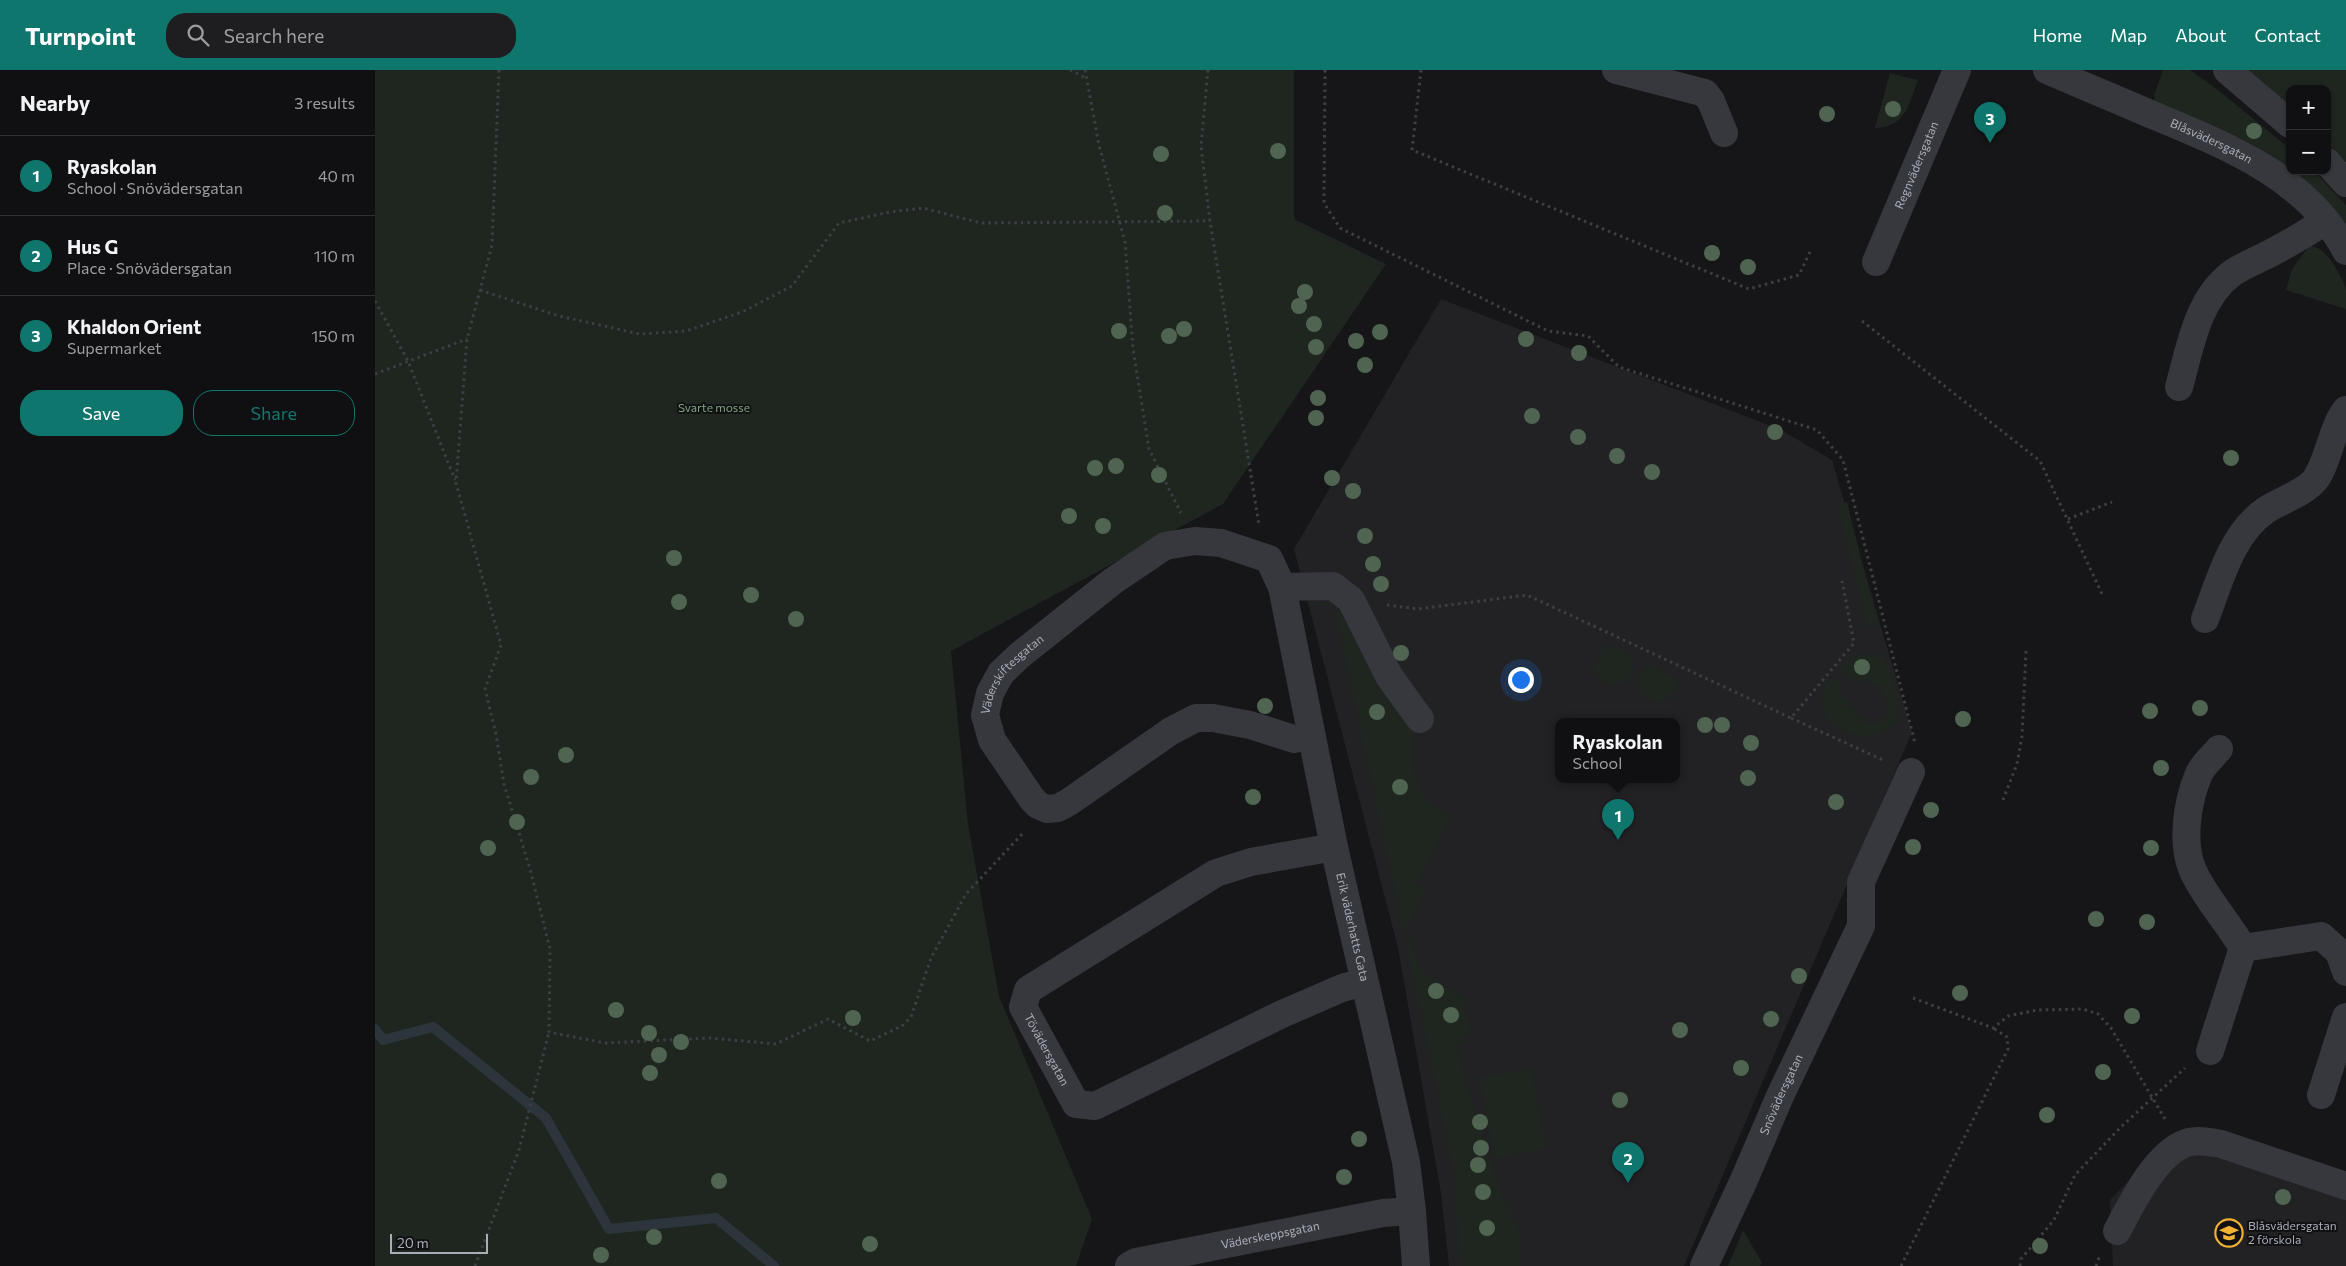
<!DOCTYPE html>
<meta charset="utf-8">
<style>
:root{--surface:#101012;--page:#1e1e20;--text:#f1f3f6;--muted:#9c9d9f;--line:#303032;--accent:#0f766e}
body{margin:0;font-family:Commissioner,sans-serif;background:var(--page);color:var(--text)}
.controls{position:absolute;right:15px;top:15px;display:grid;overflow:hidden;border-radius:10px;box-shadow:0 1px 4px #0004}
.controls button{width:45px;height:45px;display:grid;place-items:center;padding:0;border:0;border-bottom:1px solid var(--line);background:var(--surface);color:var(--text);font:25px sans-serif}
.scale{position:absolute;left:15px;bottom:12px;width:98px;box-sizing:border-box;padding-left:5px;border:2px solid #a8adb8;border-top:0;font-size:14px;line-height:18px;white-space:nowrap;color:#a8adb8;-webkit-text-stroke:4px #111113;paint-order:stroke}
.you{position:absolute;left:1145px;top:609px;width:18px;height:18px;margin:-12px;border:4px solid #fff;border-radius:50%;background:#1a73e8;box-shadow:0 0 0 8px #1a73e833}
.badge{display:grid;place-items:center;width:32px;height:32px;border-radius:50%;background:var(--accent);color:#fff;font-size:16px;font-weight:700}
.pin{position:absolute;translate:-50% -41px;filter:drop-shadow(0 1px 2px #0008)}
.pin::after{content:'';position:absolute;top:26px;width:18px;height:15px;background:inherit;clip-path:polygon(0 0,100% 0,50% 100%)}
.popup{position:absolute;left:1180px;top:648px;width:125px;height:65px;box-sizing:border-box;display:grid;place-content:center;border-radius:10px;background:var(--surface);filter:drop-shadow(0 1px 4px #0005);font-size:16px;white-space:nowrap;color:var(--muted)}
.popup b{font-size:19px;color:var(--text)}
.popup::after{content:'';position:absolute;left:50%;top:100%;margin-left:-10px;border:10px solid transparent;border-top-color:var(--surface)}
.list{margin:0;padding:0;list-style:none}
h2{display:flex;justify-content:space-between;align-items:center;height:65px;margin:0;padding:0 20px;font-size:21px}
h2 small{font-size:16px;font-weight:400;color:var(--muted)}
.list li{display:grid;grid-template-columns:32px 1fr auto;gap:15px;align-items:center;box-sizing:border-box;height:80px;padding:0 20px;border-top:1px solid var(--line)}
.list b{display:block;font-size:19px;white-space:nowrap}
.list p{margin:0;font-size:16px;white-space:nowrap;color:var(--muted)}
.list em{font-size:16px;font-style:normal;color:var(--muted)}
.actions{display:flex;gap:10px;padding:15px 20px}
.actions a{flex:1;padding:11px 0;border:1px solid var(--accent);border-radius:20px;text-align:center;font-size:18px;color:var(--accent)}
.actions .main{background:var(--accent);color:#fff}
.icon{flex:none;width:28px;height:28px;fill:none;stroke:currentColor;stroke-width:2;stroke-linecap:round;stroke-linejoin:round}
.map{position:relative;flex:none;width:1971px;height:1196px;overflow:hidden}
header{display:flex;align-items:center;gap:30px;box-sizing:border-box;height:70px;padding:0 25px;background:var(--accent);color:#fff}
header strong{font-size:24px}
nav{display:flex;gap:28px;margin-inline-start:auto;font-size:18px}
.search{width:350px;height:45px;background:var(--page);display:flex;align-items:center;gap:12px;box-sizing:border-box;padding:0 18px;border-radius:20px;color:var(--muted);font-size:19px}
main{display:flex}
aside{flex:1;background:var(--surface)}
.map>svg:first-child{display:block}
.built{fill:#222225;fill-rule:evenodd}
.green{fill:#1e261f}
.lines{fill:none;stroke-linecap:round;stroke-linejoin:round}
.stream{stroke:#2c353c;stroke-width:10}
.path{stroke:#3d3f44;stroke-width:3;stroke-dasharray:2.5 4;stroke-linecap:butt}
.minor{stroke:#37383d;stroke-width:28}
.tree{fill:#506452}
.labels{text-anchor:middle;stroke-width:4;stroke-linejoin:round;paint-order:stroke}
.street-label{font-size:12px;fill:#a8adb8;stroke:#111113}
.park-label{font-size:12px;fill:#7fa381;stroke:#111113}
.poi-label{font-size:12px;fill:#a8adb8;stroke:#111113;text-anchor:start}
</style>
<header>
<strong>Turnpoint</strong>
<div class="search"><svg class="icon" aria-label="search" viewBox="0 0 24 24"><circle cx="10" cy="10" r="6"/><path d="M15 15l6 6"/></svg>Search here</div>
<nav><a>Home</a><a>Map</a><a>About</a><a>Contact</a></nav>
</header>
<main>
<aside>
<h2>Nearby<small>3 results</small></h2>
<ul class="list">
<li><span class="badge">1</span><div><b>Ryaskolan</b><p>School · Snövädersgatan</p></div><em>40 m</em></li>
<li><span class="badge">2</span><div><b>Hus G</b><p>Place · Snövädersgatan</p></div><em>110 m</em></li>
<li><span class="badge">3</span><div><b>Khaldon Orient</b><p>Supermarket</p></div><em>150 m</em></li>
</ul>
<div class="actions"><a class="main">Save</a><a>Share</a></div>
</aside>
<div class="map">
<svg width="1971" height="1196" viewBox="0 0 1971 1196">
<rect width="100%" height="100%" fill="#161618"/>
<path class="built" d="M1066,229L1406,360L1457,390L1537,662L1309,1196H1074L1066,1123L1023,878L919,479ZM1184,651H1302V709H1184Z
M1796,1066L1971,1125V1196H1738L1735,1130Z"/>
<path class="green" d="M0,0H919V149L1011,194L848,434L576,581L593,754L624,926L717,1149L701,1196H0Z
M1788,0H1815L1843,20L1915,79V99L1868,70L1780,32L1779,25Z
M1870,0H1971V91L1952,74V19H1915V39Z
M1515,3L1543,10C1534,34 1531,57 1500,58Z
M1917,101H1939L1971,135V153Z
M1934,176C1950,174 1966,205 1971,219C1971,225 1971,233 1971,239L1911,220L1917,199Z
M1472,432L1503,556L1493,557L1463,435Z
M953,530L966,535L1037,658V697L1046,722L1051,731L1075,748L1042,814L1051,818L1031,860L1047,902L1088,927L1095,963L1082,975L1091,1013L1116,1093L1130,1133L1143,1154L1145,1177L1144,1196H1085L1080,1110L1064,1028L959,534L937,538Z
M1235,574C1284,587 1245,641 1219,600C1220,590 1226,579 1235,574Z
M1496,582L1509,588C1514,601 1525,630 1523,643C1516,685 1422,666 1454,610H1462L1467,616L1463,620L1488,651L1504,653L1513,645C1512,615 1503,612 1475,610L1464,599L1476,588Z
M1276,594L1300,609L1303,618L1296,627L1286,632C1279,631 1272,630 1267,624C1257,614 1264,597 1276,594Z
M1156,998L1170,1079L1120,1088L1105,1007Z
M1368,1160L1387,1193L1385,1196H1353Z"/>
<g class="lines">
<path class="stream" d="M0,959L8,970L58,957L171,1048L234,1159L341,1148L399,1196"/>
<path class="path" d="M124,0L117,175L92,269L81,413L126,575L110,619L121,664L129,714L155,799L175,879L174,962L230,973L335,968L401,974L453,949L495,971L527,956L536,947L556,888L591,824L649,762
M695,0L709,7
M710,0L724,75L750,172L758,279L774,379L806,443
M833,0L826,76L835,151L884,455
M950,0L949,133L965,158L1173,261L1213,266L1244,297L1442,360L1468,390L1540,673
M1046,0L1037,80L1374,219L1424,205L1435,182
M105,220L184,246L265,264L311,261L367,242L417,216L464,153L515,142L548,138L606,153L835,151
M0,231L33,291L80,410
M1487,251L1665,391L1728,526
M0,304L92,269
M1693,449L1737,432
M1012,535L1043,539L1152,525L1416,648L1479,573L1467,511
M1416,648L1508,690
M1628,730L1642,694L1647,666L1651,581
M1538,928L1618,958L1633,946L1662,940L1708,939L1723,944L1736,958L1790,1049
M100,1196L144,1080L174,962
M1526,1196L1633,979L1632,967L1618,958
M1645,1196L1646,1189L1679,1150L1700,1105L1746,1057L1810,998
M1721,1196L1725,1185"/>
<g class="minor">
<path d="M1241,0L1330,23L1336,31L1349,63"/>
<path id="s1" d="M1672,0C1708,15 1744,31 1780,46C1852,76 1933,108 1971,181"/>
<path d="M1852,0L1915,54"/>
<path d="M1952,92L1971,113"/>
<path id="s2" d="M1501,192L1582,0"/>
<path d="M1804,317C1815,278 1822,230 1856,204C1867,196 1882,190 1894,184C1913,174 1932,163 1950,151"/>
<path d="M907,517L958,516L976,530L1014,606L1045,649"/>
<path d="M1830,549C1845,511 1856,464 1891,440C1906,430 1928,424 1940,410C1953,393 1957,357 1971,340"/>
<path id="s3" d="M936,666L919,669L875,655L838,648H821L796,661L694,732L683,738L672,739L663,735L657,729L617,670L610,645L615,623L626,603L645,585L738,511L790,476L820,471L846,473L894,489L907,517L959,777L1031,1092L1037,1141L1041,1196"/>
<path d="M1844,679C1837,687 1826,697 1823,706C1812,733 1806,774 1818,801C1831,829 1853,852 1868,878"/>
<path id="s4" d="M959,777L876,792L841,803L653,920L648,937L701,1034L720,1036L907,944L967,918L989,912"/>
<path d="M1835,981L1868,878L1946,866L1964,882L1971,902"/>
<path d="M1946,1025L1971,947"/>
<path d="M1742,1161C1756,1135 1780,1084 1811,1073C1822,1069 1835,1072 1846,1074L1971,1116"/>
<path id="s5" d="M754,1196L761,1192L1008,1143L1037,1141"/>
<path id="s6" d="M1329,1196L1369,1110L1405,1026L1486,856V812L1536,702"/>
</g>
</g>
<g class="tree">
<circle cx="1518" cy="39" r="8"/>
<circle cx="1452" cy="44" r="8"/>
<circle cx="1879" cy="61" r="8"/>
<circle cx="903" cy="81" r="8"/>
<circle cx="786" cy="84" r="8"/>
<circle cx="790" cy="143" r="8"/>
<circle cx="1337" cy="183" r="8"/>
<circle cx="1373" cy="197" r="8"/>
<circle cx="930" cy="222" r="8"/>
<circle cx="924" cy="236" r="8"/>
<circle cx="939" cy="254" r="8"/>
<circle cx="809" cy="259" r="8"/>
<circle cx="744" cy="261" r="8"/>
<circle cx="1005" cy="262" r="8"/>
<circle cx="794" cy="266" r="8"/>
<circle cx="1151" cy="269" r="8"/>
<circle cx="981" cy="271" r="8"/>
<circle cx="941" cy="277" r="8"/>
<circle cx="1204" cy="283" r="8"/>
<circle cx="990" cy="295" r="8"/>
<circle cx="943" cy="328" r="8"/>
<circle cx="1157" cy="346" r="8"/>
<circle cx="941" cy="348" r="8"/>
<circle cx="1400" cy="362" r="8"/>
<circle cx="1203" cy="367" r="8"/>
<circle cx="1242" cy="386" r="8"/>
<circle cx="1856" cy="388" r="8"/>
<circle cx="741" cy="396" r="8"/>
<circle cx="720" cy="398" r="8"/>
<circle cx="1277" cy="402" r="8"/>
<circle cx="784" cy="405" r="8"/>
<circle cx="957" cy="408" r="8"/>
<circle cx="978" cy="421" r="8"/>
<circle cx="694" cy="446" r="8"/>
<circle cx="728" cy="456" r="8"/>
<circle cx="990" cy="466" r="8"/>
<circle cx="299" cy="488" r="8"/>
<circle cx="998" cy="494" r="8"/>
<circle cx="1006" cy="514" r="8"/>
<circle cx="376" cy="525" r="8"/>
<circle cx="304" cy="532" r="8"/>
<circle cx="421" cy="549" r="8"/>
<circle cx="1026" cy="583" r="8"/>
<circle cx="1487" cy="597" r="8"/>
<circle cx="890" cy="636" r="8"/>
<circle cx="1825" cy="638" r="8"/>
<circle cx="1775" cy="641" r="8"/>
<circle cx="1002" cy="642" r="8"/>
<circle cx="1588" cy="649" r="8"/>
<circle cx="1330" cy="655" r="8"/>
<circle cx="1347" cy="655" r="8"/>
<circle cx="1376" cy="673" r="8"/>
<circle cx="191" cy="685" r="8"/>
<circle cx="1786" cy="698" r="8"/>
<circle cx="156" cy="707" r="8"/>
<circle cx="1373" cy="708" r="8"/>
<circle cx="1025" cy="717" r="8"/>
<circle cx="878" cy="727" r="8"/>
<circle cx="1461" cy="732" r="8"/>
<circle cx="1556" cy="740" r="8"/>
<circle cx="142" cy="752" r="8"/>
<circle cx="1538" cy="777" r="8"/>
<circle cx="113" cy="778" r="8"/>
<circle cx="1776" cy="778" r="8"/>
<circle cx="1721" cy="849" r="8"/>
<circle cx="1772" cy="852" r="8"/>
<circle cx="1424" cy="906" r="8"/>
<circle cx="1061" cy="921" r="8"/>
<circle cx="1585" cy="923" r="8"/>
<circle cx="241" cy="940" r="8"/>
<circle cx="1076" cy="945" r="8"/>
<circle cx="1757" cy="946" r="8"/>
<circle cx="478" cy="948" r="8"/>
<circle cx="1396" cy="949" r="8"/>
<circle cx="1305" cy="960" r="8"/>
<circle cx="274" cy="963" r="8"/>
<circle cx="306" cy="972" r="8"/>
<circle cx="284" cy="985" r="8"/>
<circle cx="1366" cy="998" r="8"/>
<circle cx="1728" cy="1002" r="8"/>
<circle cx="275" cy="1003" r="8"/>
<circle cx="1245" cy="1030" r="8"/>
<circle cx="1672" cy="1045" r="8"/>
<circle cx="1105" cy="1052" r="8"/>
<circle cx="984" cy="1069" r="8"/>
<circle cx="1106" cy="1078" r="8"/>
<circle cx="1103" cy="1095" r="8"/>
<circle cx="969" cy="1107" r="8"/>
<circle cx="344" cy="1111" r="8"/>
<circle cx="1108" cy="1122" r="8"/>
<circle cx="1908" cy="1127" r="8"/>
<circle cx="1112" cy="1158" r="8"/>
<circle cx="279" cy="1167" r="8"/>
<circle cx="495" cy="1174" r="8"/>
<circle cx="1665" cy="1176" r="8"/>
<circle cx="226" cy="1185" r="8"/>
</g>
<defs>
<g id="school-ring" transform="scale(1.4375)"><circle r="9.5" fill="#111113" stroke="#f2b134" stroke-width="1.5"/><path d="M0-5L7-2L0 1L-7-2ZM-4 1L0 2.5L4 1V4Q0 6-4 4Z" fill="#f2b134"/></g>
</defs>
<g fill-rule="evenodd">
<use href="#school-ring" x="1854" y="1163"/>
</g>
<g class="labels">
<g class="street-label">
<text dy="4" stroke="none"><textPath href="#s1" startOffset="179">Blåsvädersgatan</textPath></text>
<text dy="4" stroke="none"><textPath href="#s2" startOffset="105">Regnvädersgatan</textPath></text>
<text dy="4" stroke="none"><textPath href="#s3" startOffset="460">Väderskiftesgatan</textPath></text>
<text dy="4" stroke="none"><textPath href="#s3" startOffset="1148">Erik väderhatts Gata</textPath></text>
<text dy="4" stroke="none"><textPath href="#s4" startOffset="409">Tövädersgatan</textPath></text>
<text dy="4" stroke="none"><textPath href="#s6" startOffset="188">Snövädersgatan</textPath></text>
<text dy="4" stroke="none"><textPath href="#s5" startOffset="145">Väderskeppsgatan</textPath></text>
</g>
<g class="park-label">
<text x="339" y="342">Svarte mosse</text>
</g>
<g class="poi-label">
<text x="1873" y="1160">Blåsvädersgatan<tspan x="1873" dy="14">2 förskola</tspan></text>
</g>
</g>
</svg>
<div class="controls">
<button>+</button>
<button>−</button>
</div>
<div class="scale">20 m</div>
<div class="you"></div>
<div class="pin badge" style="left:1243px;top:770px">1</div>
<div class="popup"><b>Ryaskolan</b>School</div>
<div class="pin badge" style="left:1253px;top:1113px">2</div>
<div class="pin badge" style="left:1615px;top:73px">3</div>
</div>
</main>
